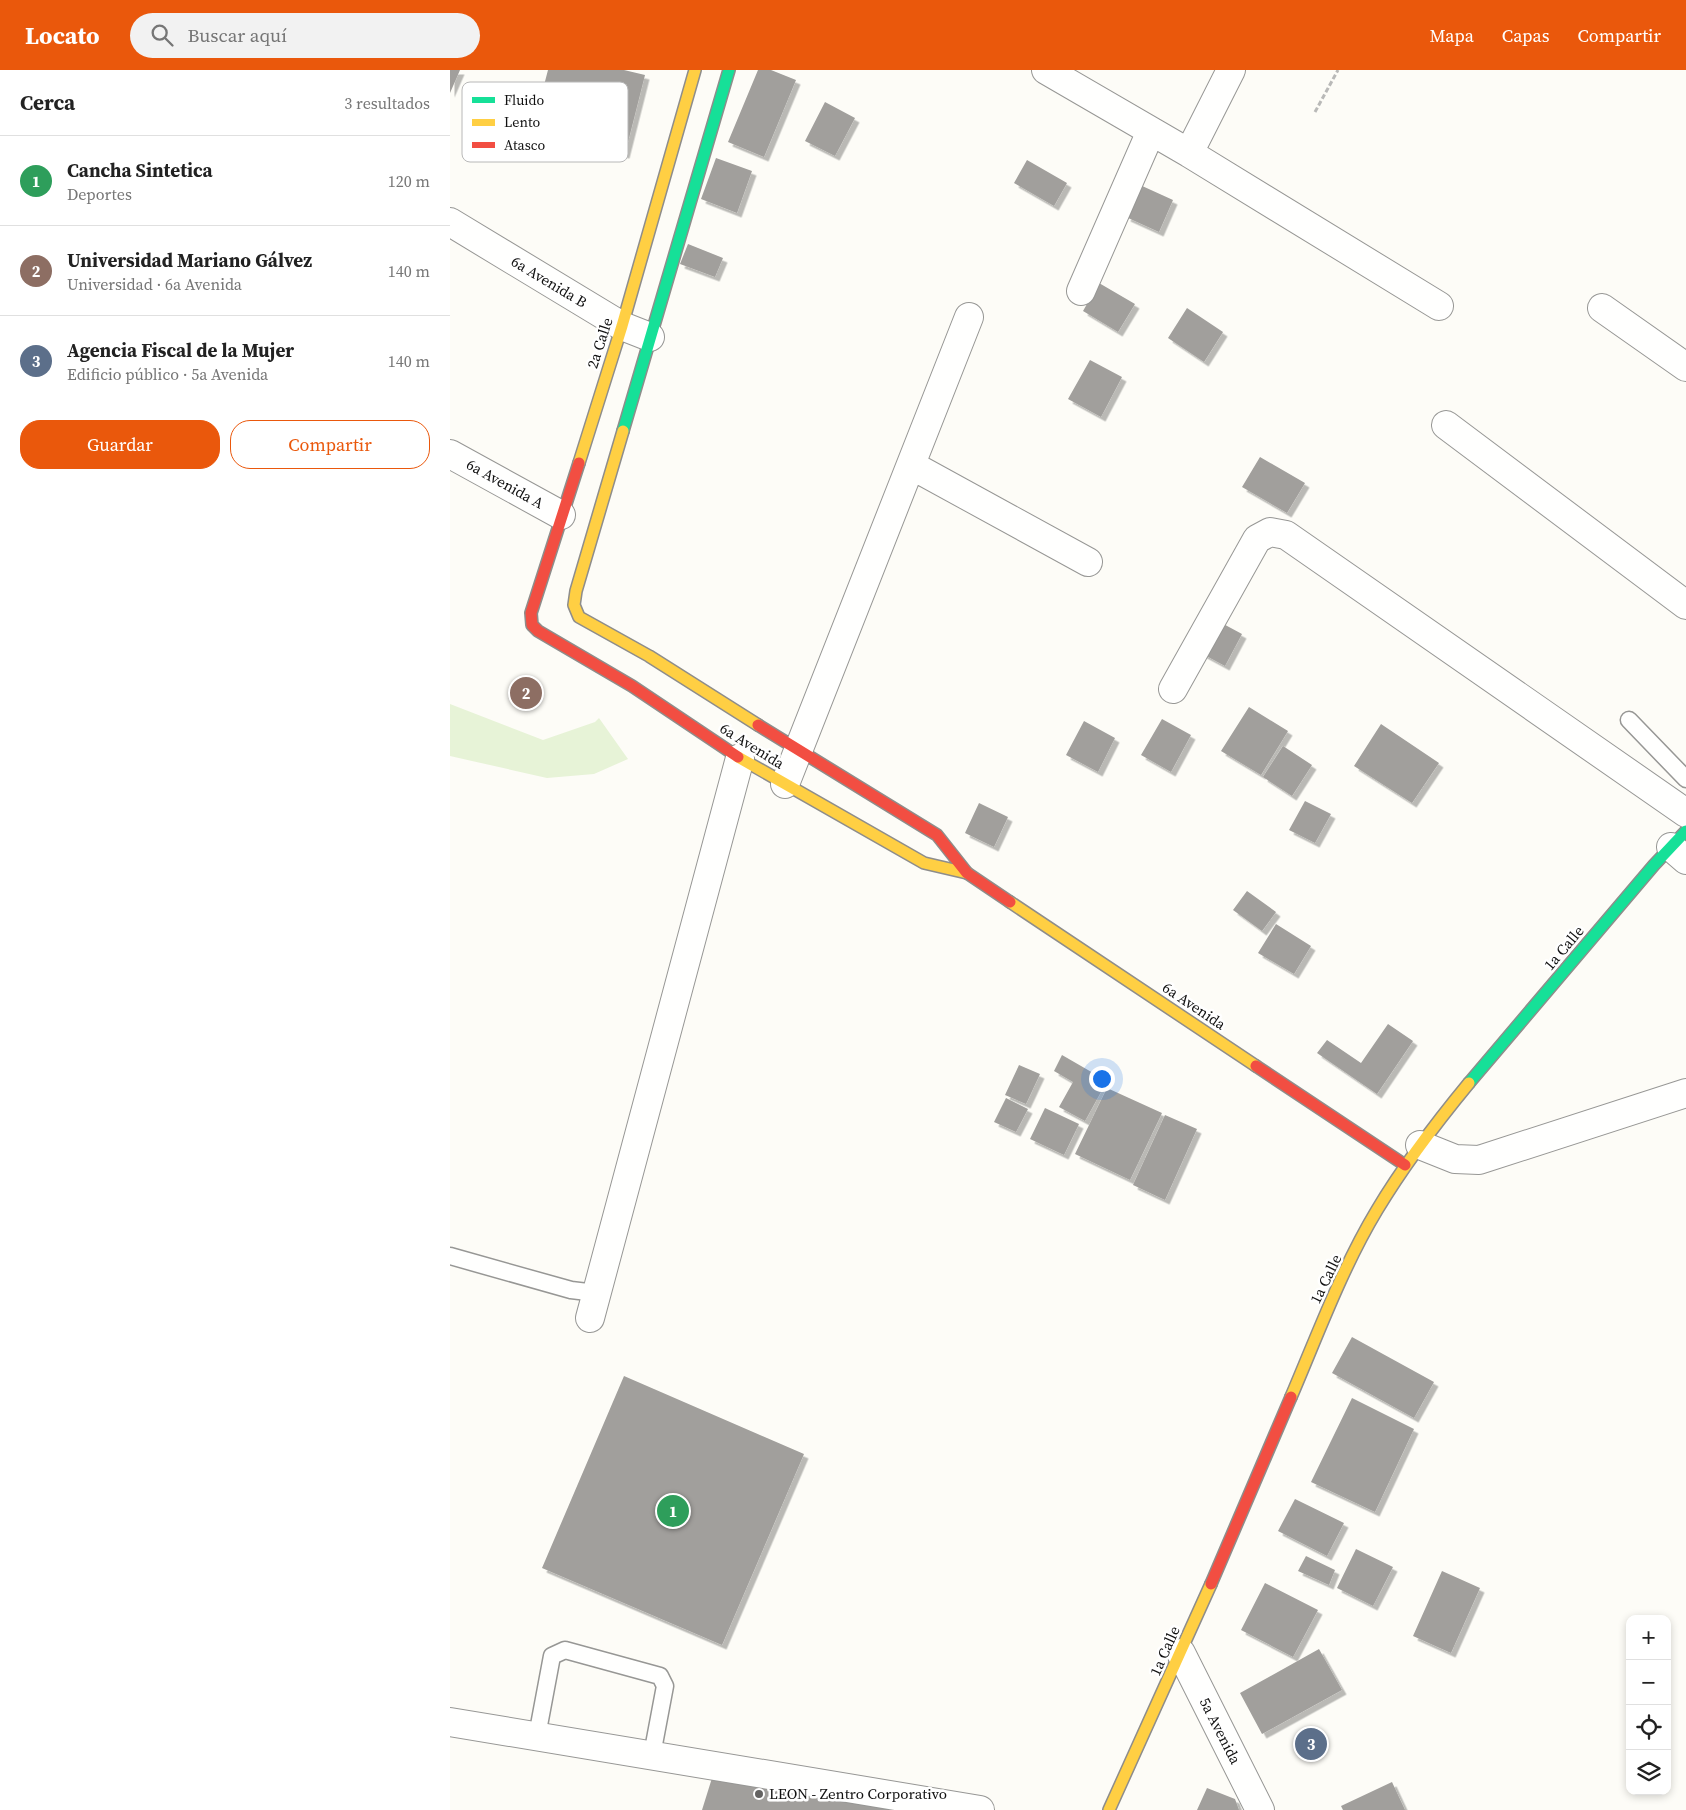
<!DOCTYPE html>
<html lang="es">
<meta charset="utf-8">
<style>
:root{--surface:#fff;--page:#f2f2f2;--text:#222;--muted:#767676;--line:#e0e0e0;--accent:#ea580c}
body{margin:0;font-family:"Source Serif 4",serif;background:var(--page);color:var(--text)}
.controls{position:absolute;right:15px;bottom:15px;display:grid;overflow:hidden;border-radius:10px;box-shadow:0 2px 8px #0003}
.controls button{width:45px;height:45px;display:grid;place-items:center;padding:0;border:0;border-bottom:1px solid var(--line);background:var(--surface);color:var(--text);font:25px sans-serif}
.you{position:absolute;left:651px;top:1008px;width:18px;height:18px;margin:-12px;border:4px solid #fff;border-radius:50%;background:#1a73e8;box-shadow:0 0 0 8px #1a73e833}
.badge{display:grid;place-items:center;width:32px;height:32px;border-radius:50%;background:var(--accent);color:#fff;font-size:16px;font-weight:700}
.pin{position:absolute;translate:-50% -50%;border:2px solid #fff;box-shadow:0 1px 5px #0006}
.list{margin:0;padding:0;list-style:none}
h2{display:flex;justify-content:space-between;align-items:center;height:65px;margin:0;padding:0 20px;font-size:21px}
h2 small{font-size:16px;font-weight:400;color:var(--muted)}
.list li{display:grid;grid-template-columns:32px 1fr auto;gap:15px;align-items:center;box-sizing:border-box;height:90px;padding:0 20px;border-top:1px solid var(--line)}
.list b{display:block;font-size:19px;white-space:nowrap}
.list p{margin:0;font-size:16px;white-space:nowrap;color:var(--muted)}
.list em{font-size:16px;font-style:normal;color:var(--muted)}
.actions{display:flex;gap:10px;padding:15px 20px}
.actions a{flex:1;padding:11px 0;border:1px solid var(--accent);border-radius:20px;text-align:center;font-size:18px;color:var(--accent)}
.actions .main{background:var(--accent);color:#fff}
.icon{flex:none;width:28px;height:28px;fill:none;stroke:currentColor;stroke-width:2;stroke-linecap:round;stroke-linejoin:round}
.map{position:relative;flex:none;width:1236px;height:1740px;overflow:hidden}
header{display:flex;align-items:center;gap:30px;box-sizing:border-box;height:70px;padding:0 25px;background:var(--accent);color:#fff}
header strong{font-size:24px}
nav{display:flex;gap:28px;margin-inline-start:auto;font-size:18px}
.search{width:350px;height:45px;background:var(--page);display:flex;align-items:center;gap:12px;box-sizing:border-box;padding:0 18px;border-radius:28px;color:var(--muted);font-size:19px}
main{display:flex}
aside{flex:1;background:var(--surface)}
.map>svg:first-child{display:block}
.green{fill:#e7f3d7}
.building{fill:#a19f9c;filter:url(#shadow)}
.lines{fill:none;stroke-linecap:round;stroke-linejoin:round}
.lane-casing{stroke:#979795;stroke-width:19}
.street-casing{stroke:#979795;stroke-width:30}
.fast-casing{stroke:#8e8d8b;stroke-width:14}
.slow-casing{stroke:#8e8d8b;stroke-width:14}
.jam-casing{stroke:#8e8d8b;stroke-width:14}
.path{stroke:#b9b9b8;stroke-width:3;stroke-dasharray:5 2.5;stroke-linecap:butt}
.lane{stroke:#fffffe;stroke-width:16}
.street{stroke:#fffffe;stroke-width:28}
.fast{stroke:#16e098;stroke-width:11}
.slow{stroke:#ffcf43;stroke-width:11}
.jam{stroke:#f24e42;stroke-width:11}
.poi-dot{fill:#646362;stroke:#fff;stroke-width:2}
.labels{text-anchor:middle;stroke-width:5;stroke-linejoin:round;paint-order:stroke}
.street-label{font-size:15px;fill:#111;stroke:#fff}
.poi-label{font-size:15px;fill:#111;stroke:#fff;text-anchor:start}
.key{fill:#fff;stroke:#b8b8b8;stroke-width:1}
.key-label{font-size:14px;fill:#111}
</style>
<header>
<strong>Locato</strong>
<div class="search"><svg class="icon" aria-label="search" viewBox="0 0 24 24"><circle cx="10" cy="10" r="6"/><path d="M15 15l6 6"/></svg>Buscar aquí</div>
<nav><a>Mapa</a><a>Capas</a><a>Compartir</a></nav>
</header>
<main>
<aside>
<h2>Cerca<small>3 resultados</small></h2>
<ul class="list">
<li><span class="badge" style="background:#2e9e5b">1</span><div><b>Cancha Sintetica</b><p>Deportes</p></div><em>120 m</em></li>
<li><span class="badge" style="background:#8d6e63">2</span><div><b>Universidad Mariano Gálvez</b><p>Universidad · 6a Avenida</p></div><em>140 m</em></li>
<li><span class="badge" style="background:#5c6f8a">3</span><div><b>Agencia Fiscal de la Mujer</b><p>Edificio público · 5a Avenida</p></div><em>140 m</em></li>
</ul>
<div class="actions"><a class="main">Guardar</a><a>Compartir</a></div>
</aside>
<div class="map">
<svg width="1236" height="1740" viewBox="0 0 1236 1740">
<defs>
<filter id="shadow"><feDropShadow dx="4.5" dy="4.5" stdDeviation="0" flood-color="#0004"/></filter>
</defs>
<rect width="100%" height="100%" fill="#fdfcf7"/>
<path class="green" d="M0,634L93,670L145,652L149,648L178,689L144,704L97,708L0,686Z"/>
<path class="building" d="M0,0H10L0,23Z
M98,0H174L195,5L175,84L82,61Z
M308,0H321L346,10L314,87L278,72Z
M375,32L405,48L385,86L355,71Z
M266,88L302,101L287,143L251,129Z
M577,90L617,113L604,136L564,113Z
M690,115L723,130L709,162L676,147Z
M238,174L273,188L265,207L230,194Z
M649,213L685,234L668,262L633,241Z
M737,238L773,262L754,292L718,268Z
M640,290L672,307L651,347L618,329Z
M810,387L855,413L837,443L792,417Z
M766,550L792,564L775,596L749,582Z
M799,637L838,661L811,705L771,681Z
M712,649L741,665L721,702L691,685Z
M634,651L665,668L648,702L616,685Z
M931,654L989,693L962,733L904,696Z
M833,676L862,695L842,726L813,707Z
M855,731L881,744L865,773L839,760Z
M529,733L558,747L544,777L515,763Z
M797,821L826,842L812,861L783,840Z
M826,854L861,876L844,904L808,883Z
M938,954L963,971L927,1024L867,983L877,970L911,993Z
M612,985L657,1011L635,1051L609,1037L623,1012L604,1001Z
M569,995L590,1004L576,1034L555,1025Z
M657,1018L712,1043L680,1110L625,1084Z
M556,1028L578,1039L566,1062L544,1052Z
M595,1038L629,1054L614,1085L580,1069Z
M715,1045L747,1059L715,1130L683,1115Z
M902,1267L984,1312L964,1348L882,1303Z
M174,1306L354,1384L272,1575L92,1498Z
M902,1328L964,1359L925,1442L861,1412Z
M845,1429L894,1453L877,1486L828,1461Z
M906,1479L943,1497L923,1536L887,1518Z
M856,1486L885,1500L879,1515L848,1501Z
M992,1501L1030,1518L1001,1583L963,1566Z
M815,1513L868,1540L843,1587L791,1560Z
M869,1579L892,1620L812,1664L790,1623Z
M262,1708L454,1740H252Z
M942,1712L955,1740H893L891,1736Z
M757,1718L785,1729L789,1740H747Z"/>
<g class="lines">
<g class="lane-casing">
<path id="lane" d="M1179,650L1236,709
M0,1186L121,1220L146,1223
M87,1666L102,1586L115,1580L210,1606L215,1616L202,1685"/>
</g>
<g class="street-casing">
<path id="street" d="M596,0L739,83L989,236
M739,83L781,0
M0,152L172,256L200,267
M631,221L701,61
M1152,238L1236,297
M996,355L1236,535
M0,384L111,445
M461,395L638,492
M723,619L807,469L820,462L836,465L1236,743
M335,714L519,247
M1221,777L1236,790
M970,1075L1005,1089L1029,1090L1236,1023
M140,1248L290,688
M731,1583L810,1740
M0,1652L530,1740"/>
</g>
<g class="fast-casing">
<path id="fast" d="M173,361L279,0
M1019,1013L1204,795L1236,761"/>
</g>
<g class="slow-casing">
<path id="slow" d="M173,361L126,521L124,535L129,547L199,586L308,655
M129,393L172,256L245,0
M288,687L474,793L517,803
M560,832L806,996
M841,1327C868,1264 892,1198 927,1140C954,1095 986,1053 1019,1013
M659,1740L761,1514"/>
</g>
<g class="jam-casing">
<path id="jam" d="M129,393L81,543L82,555L88,561L182,616L288,687
M308,655L487,765L517,803L560,832
M806,996L955,1095
M761,1514L841,1327"/>
</g>
<path class="path" d="M865,42L888,0"/>
<use href="#lane" class="lane"/>
<use href="#street" class="street"/>
<use href="#fast" class="fast"/>
<use href="#slow" class="slow"/>
<use href="#jam" class="jam"/>
</g>
<circle class="poi-dot" cx="309" cy="1724" r="5"/>
<g class="labels">
<g class="street-label">
<text transform="translate(99 212) rotate(31)" y="5">6a Avenida B</text>
<text transform="translate(150 273) rotate(-72)" y="5">2a Calle</text>
<text transform="translate(55 414) rotate(29)" y="5">6a Avenida A</text>
<text transform="translate(302 676) rotate(32)" y="5">6a Avenida</text>
<text transform="translate(1114 878) rotate(-50)" y="5">1a Calle</text>
<text transform="translate(744 936) rotate(34)" y="5">6a Avenida</text>
<text transform="translate(876 1209) rotate(-64)" y="5">1a Calle</text>
<text transform="translate(715 1581) rotate(-66)" y="5">1a Calle</text>
<text transform="translate(770 1661) rotate(63)" y="5">5a Avenida</text>
</g>
<g class="poi-label">
<text x="319" y="1729">LEON - Zentro Corporativo</text>
</g>
</g>
<rect x="12" y="12" width="166" height="80" rx="8" class="key"/>
<rect x="22" y="27" width="23" height="6" fill="#16e098"/>
<rect x="22" y="49" width="23" height="7" fill="#ffcf43"/>
<rect x="22" y="72" width="23" height="6" fill="#f24e42"/>
<g class="key-label">
<text x="54" y="35">Fluido</text>
<text x="54" y="57">Lento</text>
<text x="54" y="80">Atasco</text>
</g>
</svg>
<div class="controls">
<button>+</button>
<button>−</button>
<button><svg class="icon" aria-label="locate" viewBox="0 0 24 24"><circle cx="12" cy="12" r="6"/><path d="M12 2v4M12 18v4M2 12h4M18 12h4"/></svg></button>
<button><svg class="icon" aria-label="layers" viewBox="0 0 24 24"><path d="M12 4l9 5-9 5-9-5zM3 14l9 5 9-5"/></svg></button>
</div>
<div class="you"></div>
<div class="pin badge" style="left:223px;top:1441px;background:#2e9e5b">1</div>
<div class="pin badge" style="left:76px;top:623px;background:#8d6e63">2</div>
<div class="pin badge" style="left:861px;top:1674px;background:#5c6f8a">3</div>
</div>
</main>
